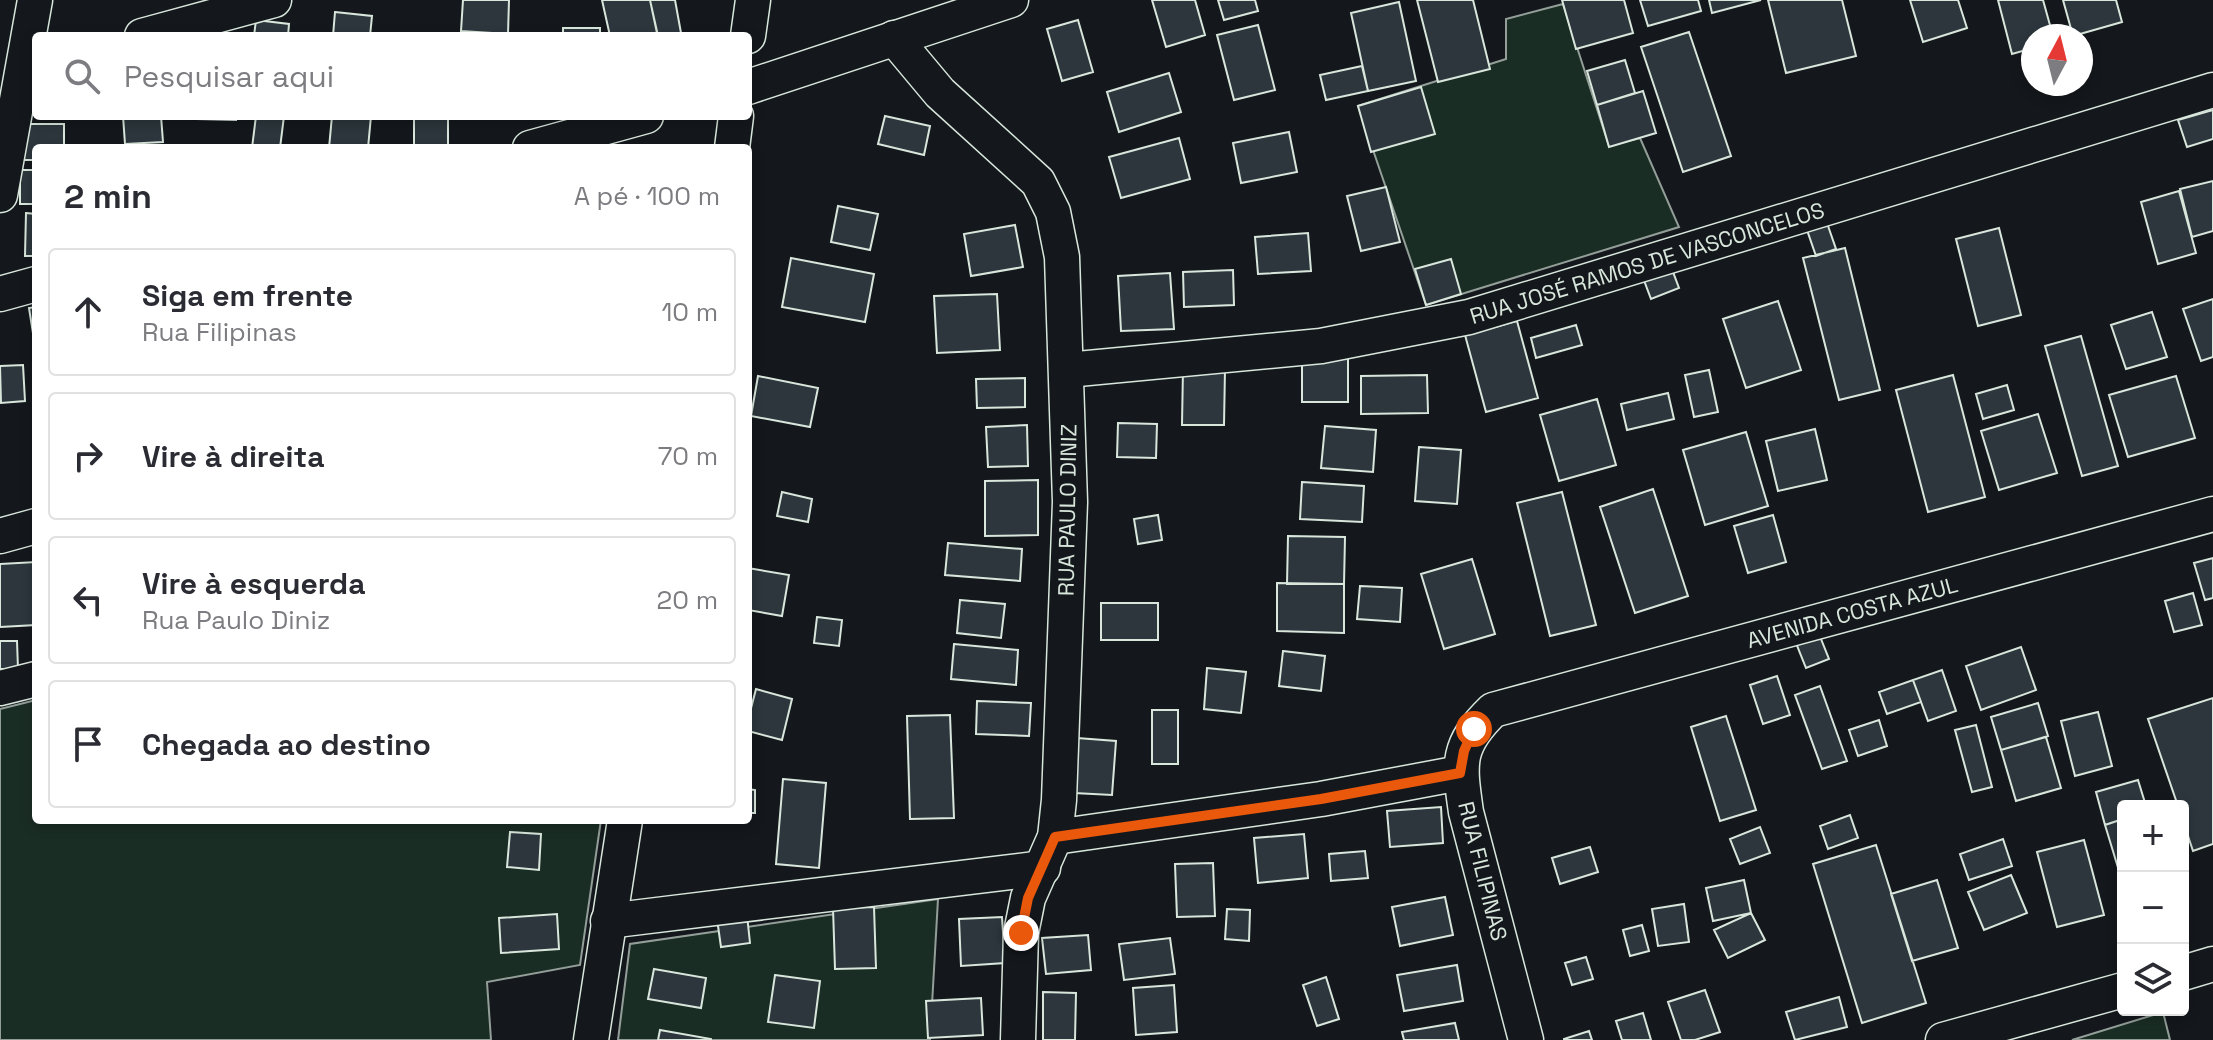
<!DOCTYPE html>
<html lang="pt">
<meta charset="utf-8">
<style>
:root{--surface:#fff;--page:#f7f7f7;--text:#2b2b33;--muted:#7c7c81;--line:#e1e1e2}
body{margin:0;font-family:"Space Grotesk",sans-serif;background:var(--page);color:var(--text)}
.controls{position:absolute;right:24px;bottom:24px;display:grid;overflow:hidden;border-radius:8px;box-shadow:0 4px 12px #0003}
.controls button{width:72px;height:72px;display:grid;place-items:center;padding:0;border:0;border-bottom:2px solid var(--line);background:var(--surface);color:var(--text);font:40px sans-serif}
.compass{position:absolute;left:2021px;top:24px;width:72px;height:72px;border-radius:50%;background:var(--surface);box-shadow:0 4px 12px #0003;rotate:7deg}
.stop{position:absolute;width:24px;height:24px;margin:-18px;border:6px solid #ea580c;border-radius:50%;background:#fff}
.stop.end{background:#ea580c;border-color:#fff;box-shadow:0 2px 8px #0008}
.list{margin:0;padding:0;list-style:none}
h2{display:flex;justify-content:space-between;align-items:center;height:104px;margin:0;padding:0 32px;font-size:34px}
h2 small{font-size:26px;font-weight:400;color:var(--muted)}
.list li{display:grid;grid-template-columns:52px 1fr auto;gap:24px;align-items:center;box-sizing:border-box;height:128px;margin:0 16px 16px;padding:0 16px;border:2px solid var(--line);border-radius:8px}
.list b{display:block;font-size:30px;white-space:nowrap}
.list p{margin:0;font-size:26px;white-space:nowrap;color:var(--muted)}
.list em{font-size:26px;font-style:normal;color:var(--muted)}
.icon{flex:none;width:44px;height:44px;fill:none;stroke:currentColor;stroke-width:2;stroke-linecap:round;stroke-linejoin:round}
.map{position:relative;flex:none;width:2213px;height:1040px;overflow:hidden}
.search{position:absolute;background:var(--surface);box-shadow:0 4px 12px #0003;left:32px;top:32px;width:720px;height:88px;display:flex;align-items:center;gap:20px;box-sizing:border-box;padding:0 28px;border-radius:8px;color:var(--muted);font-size:30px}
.panel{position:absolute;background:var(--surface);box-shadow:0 4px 12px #0003;left:32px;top:144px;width:720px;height:680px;border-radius:8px}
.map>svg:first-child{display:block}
.green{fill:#1a2d24;stroke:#939e99;stroke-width:2}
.building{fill:#2c363c;stroke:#d8e6dc;stroke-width:2}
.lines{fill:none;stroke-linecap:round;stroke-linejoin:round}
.street-casing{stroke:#d8e6dc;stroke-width:37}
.street{stroke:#14181c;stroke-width:34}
.route{stroke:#ea580c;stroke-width:10}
.labels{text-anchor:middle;stroke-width:6;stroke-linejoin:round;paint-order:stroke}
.street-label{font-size:22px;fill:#d8e6dc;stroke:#14181c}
</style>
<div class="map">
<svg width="2213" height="1040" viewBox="0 0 2213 1040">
<rect width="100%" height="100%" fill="#14181c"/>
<path class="green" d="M1563,4L1609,146L1640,138L1679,227L1426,305L1358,106L1506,59V19Z
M36,700V820H601L580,965L487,982L491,1040H0V709Z
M938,899L930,1040H618L630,944Z
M2163,1012L2170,1040H2072Z"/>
<path class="building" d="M463,0H509L508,34L461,31Z
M602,0H650L657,33L610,36Z
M650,0H675L681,33L658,36Z
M1152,0H1195L1205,35L1166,47Z
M1218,0H1255L1258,11L1224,20Z
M1417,0H1473L1490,69L1438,82Z
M1562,0H1624L1633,33L1576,49Z
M1640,0H1698L1701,11L1648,26Z
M1709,0H1761L1712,13Z
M1768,0H1842L1856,56L1786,73Z
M1910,0H1958L1967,28L1923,42Z
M1998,0H2043L2053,36H2033V48L2012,54Z
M2063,0H2116L2122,22L2073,36Z
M1399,2L1416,81L1368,91L1351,13Z
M335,12L372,16L370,36H333Z
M256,20L289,24L288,36H254Z
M1078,20L1093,72L1062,81L1047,29Z
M1258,25L1275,90L1234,100L1217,35Z
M563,28H600V36H563Z
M1689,32L1731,156L1683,172L1641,47Z
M1625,60L1635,93L1597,105L1587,71Z
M1362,66L1368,91L1326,100L1320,75Z
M1169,73L1181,112L1119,132L1107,92Z
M1421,87L1435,134L1371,152L1358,106Z
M1643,91L1656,133L1609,147L1597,105Z
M2213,110V139L2187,147L2178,120Z
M123,116H161L163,142L125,144Z
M197,116H236V120L197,119Z
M256,116H284L280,148H252Z
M332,116H371L368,148H329Z
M885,116L930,126L924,155L878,144Z
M414,117H448V148H414Z
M19,124H64V148H36V160H19Z
M1289,132L1297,172L1241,183L1233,143Z
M1179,138L1190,179L1121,198L1109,157Z
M20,170H36V204H20Z
M2213,181V231L2192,237L2180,189Z
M1386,187L1400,242L1361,251L1347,196Z
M2179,191L2196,253L2158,264L2141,202Z
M838,206L878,214L870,250L831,242Z
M26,213L36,214V256H25Z
M1827,223L1836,249L1816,256L1807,230Z
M1015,225L1023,267L971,276L964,234Z
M1999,228L2021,315L1978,326L1956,239Z
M1308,233L1311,271L1258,274L1255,237Z
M1845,248L1880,390L1839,400L1803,258Z
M791,258L874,274L865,322L782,307Z
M1451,259L1461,294L1426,305L1415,269Z
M1670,264L1679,288L1651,299L1642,275Z
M1233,270L1234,305L1184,307L1183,272Z
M1170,273L1174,329L1121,331L1118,276Z
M997,294L1000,350L937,353L934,296Z
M2213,299V357L2201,361L2183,309Z
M1778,301L1801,370L1746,388L1723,319Z
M36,307V352L29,308Z
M2152,312L2167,357L2126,369L2111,325Z
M1517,321L1538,398L1486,412L1465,335Z
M1576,325L1582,345L1536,358L1531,338Z
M2081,336L2118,466L2082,476L2045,346Z
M1302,357H1348V402H1302Z
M23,365L25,401L1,403L0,366Z
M1183,368L1225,369L1224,425H1182Z
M1709,370L1718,412L1694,417L1685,375Z
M1427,375L1428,413L1361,414V376Z
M1953,375L1985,497L1928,512L1896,390Z
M758,376L818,388L810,427L751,416Z
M2176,376L2195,438L2128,457L2109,395Z
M1025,378V407L977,408L976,379Z
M2007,385L2014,410L1983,419L1976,394Z
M1668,393L1674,419L1627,430L1621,404Z
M1597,399L1616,465L1559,481L1540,415Z
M2038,414L2057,473L1999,490L1981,431Z
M1118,423L1157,424L1156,458L1117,457Z
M1027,425L1028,466L988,467L986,427Z
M1325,426L1376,430L1373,472L1321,468Z
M1815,429L1827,480L1778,491L1766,441Z
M1746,432L1768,506L1705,525L1683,450Z
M1419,447L1461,450L1457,504L1415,501Z
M1038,480V535L985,536V481Z
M1302,482L1364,486L1362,522L1300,519Z
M1653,489L1688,596L1635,613L1600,507Z
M782,492L812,499L808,522L777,516Z
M1562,492L1596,625L1550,636L1517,503Z
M1158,515L1162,540L1138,544L1134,519Z
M1773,515L1786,562L1748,573L1734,526Z
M1288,536L1345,537L1344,584H1287Z
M948,543L1022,549L1020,581L945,575Z
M2213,558V598L2205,600L2194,563Z
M1472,559L1495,634L1444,649L1421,574Z
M36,562V625L0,627V564Z
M748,568L789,575L782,616L748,610Z
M1277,583L1344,584V633L1277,631Z
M1360,586L1402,588L1400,622L1357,619Z
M2193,593L2202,625L2174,632L2165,601Z
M960,600L1005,604L1001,638L957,633Z
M1101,603H1158V640H1101Z
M817,617L842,620L839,646L814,643Z
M1819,634L1829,659L1806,668L1796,643Z
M0,641H17L18,669H0Z
M954,644L1018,650L1016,685L951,679Z
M2021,647L2036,690L1981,710L1966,666Z
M1283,651L1325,656L1321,691L1279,686Z
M1207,668L1246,672L1241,713L1204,709Z
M1942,670L1956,711L1928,721L1913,680Z
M1777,676L1790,715L1763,724L1750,685Z
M1913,680L1921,702L1887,714L1879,692Z
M1820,686L1847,761L1822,769L1795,695Z
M756,689L792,699L782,740L748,731V720Z
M2213,698V844L2193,851L2183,821V806H2178L2148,719Z
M977,701L1031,703L1029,736L976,734Z
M2038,703L2048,736L2001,750L1991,717Z
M1152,710H1178V764H1152Z
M2098,712L2112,766L2075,776L2061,721Z
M950,715L954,818L910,819L907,716Z
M1726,716L1756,810L1720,821L1691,727Z
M1879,720L1887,746L1858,756L1849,730Z
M1976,725L1992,787L1972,792L1955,730Z
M2046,737L2061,788L2016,801L2001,750Z
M1077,738L1116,741L1112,795L1074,793Z
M783,779L826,783L819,868L776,864Z
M2138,780L2146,806H2123V819L2105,825L2096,792Z
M748,789L755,790V813H748Z
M1441,807L1443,843L1390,847L1387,811Z
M1850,815L1858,838L1828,849L1820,826Z
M2123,819V884L2105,825Z
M1760,827L1770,853L1740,864L1730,839Z
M510,832L541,834L539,870L507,867Z
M1304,834L1308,878L1258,883L1254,838Z
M2003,839L2012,866L1969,880L1960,854Z
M2084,840L2104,915L2057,927L2037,852Z
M1876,845L1926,1003L1862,1023L1813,864Z
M1590,847L1598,872L1560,884L1552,858Z
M1365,851L1368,878L1331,881L1329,854Z
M1213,863L1215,916L1177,917L1175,864Z
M2011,875L2027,913L1984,930L1968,892Z
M1744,880L1751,913L1713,921L1706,888Z
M1937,880L1958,948L1912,961L1891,894Z
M1445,897L1453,935L1400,946L1392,907Z
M1684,904L1689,942L1658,946L1652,909Z
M874,907L876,968L835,969L833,908Z
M1227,909L1250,910L1249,941L1225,939Z
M1751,913L1765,940L1728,958L1714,930Z
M557,914L559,949L501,953L499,918Z
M747,915L750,943L721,947L717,919Z
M1002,917L1005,963L961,966L959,919Z
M1642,925L1649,951L1630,956L1623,930Z
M1088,935L1091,970L1046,974L1042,938Z
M1170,938L1175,974L1124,980L1119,944Z
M1586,957L1593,979L1572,985L1565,963Z
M1457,965L1463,1001L1404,1011L1397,975Z
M654,969L706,978L701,1008L648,999Z
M775,975L820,981L814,1028L768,1022Z
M1326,977L1339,1019L1317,1026L1303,985Z
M1174,985L1177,1032L1136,1035L1133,988Z
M1705,990L1720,1032L1695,1040H1681L1668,1002Z
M1043,992L1076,993L1075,1040H1043Z
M1839,997L1847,1027L1795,1040L1786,1012Z
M981,998L983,1035L928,1038L926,1001Z
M1643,1013L1651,1040H1622L1616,1021Z
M1455,1023L1459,1040H1404L1402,1032Z
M660,1030L711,1039V1040H658Z
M1589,1031L1592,1040H1564V1039Z"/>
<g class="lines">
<g class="street-casing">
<g id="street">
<path d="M142,36L274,0"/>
<path d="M748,36L753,0"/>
<path d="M894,38L940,93L1038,182L1053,212L1062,257L1070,502L1059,800L1055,837L1028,898L1021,933L1018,1040"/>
<path d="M748,87L1011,0"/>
<path d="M530,148L646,116"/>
<path d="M732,148L736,116"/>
<path d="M0,195L35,0"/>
<path d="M0,294L36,284"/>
<path id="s1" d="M1067,370L1321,346L1469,317L2213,90"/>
<path d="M0,536L36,526"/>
<path d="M0,688L36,679"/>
<path d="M1055,837L1321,799L1460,773"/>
<path d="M608,921L1043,868"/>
<path d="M2183,973L2213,964"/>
<path d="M591,1040L625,820"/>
<path id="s2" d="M1526,1040L1466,812C1459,763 1456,746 1493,710L2213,514"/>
<path d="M1943,1040L2123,990"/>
</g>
</g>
<use href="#street" class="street"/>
</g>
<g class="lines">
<path class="route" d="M1021,933L1028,898L1055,837L1321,799L1460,773L1464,751L1474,729"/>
</g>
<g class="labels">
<g class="street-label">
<text dy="8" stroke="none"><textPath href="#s1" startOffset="592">RUA JOSÉ RAMOS DE VASCONCELOS</textPath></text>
<text transform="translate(1067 510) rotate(-89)" y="8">RUA PAULO DINIZ</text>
<text dy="8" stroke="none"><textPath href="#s2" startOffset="720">AVENIDA COSTA AZUL</textPath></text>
<text transform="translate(1483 871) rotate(76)" y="8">RUA FILIPINAS</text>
</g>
</g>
</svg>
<div class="controls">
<button>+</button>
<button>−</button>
<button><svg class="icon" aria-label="layers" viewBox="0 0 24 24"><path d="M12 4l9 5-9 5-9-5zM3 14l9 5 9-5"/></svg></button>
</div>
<svg class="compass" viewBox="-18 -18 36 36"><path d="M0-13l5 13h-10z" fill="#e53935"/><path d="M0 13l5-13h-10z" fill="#7c7c81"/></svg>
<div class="stop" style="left:1474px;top:729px"></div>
<div class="stop end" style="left:1021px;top:933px"></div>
<div class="search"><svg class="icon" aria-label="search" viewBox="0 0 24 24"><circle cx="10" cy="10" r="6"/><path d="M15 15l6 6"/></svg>Pesquisar aqui</div>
<section class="panel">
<h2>2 min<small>A pé · 100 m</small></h2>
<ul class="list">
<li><svg class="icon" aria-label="ahead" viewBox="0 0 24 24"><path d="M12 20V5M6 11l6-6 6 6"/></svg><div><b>Siga em frente</b><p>Rua Filipinas</p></div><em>10 m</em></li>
<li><svg class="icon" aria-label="right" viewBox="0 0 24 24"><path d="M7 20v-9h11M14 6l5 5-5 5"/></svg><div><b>Vire à direita</b></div><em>70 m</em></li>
<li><svg class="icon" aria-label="left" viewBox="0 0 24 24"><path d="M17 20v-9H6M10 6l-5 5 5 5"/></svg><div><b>Vire à esquerda</b><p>Rua Paulo Diniz</p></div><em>20 m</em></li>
<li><svg class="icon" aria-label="arrive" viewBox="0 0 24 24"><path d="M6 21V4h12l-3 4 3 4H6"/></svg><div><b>Chegada ao destino</b></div></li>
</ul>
</section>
</div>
